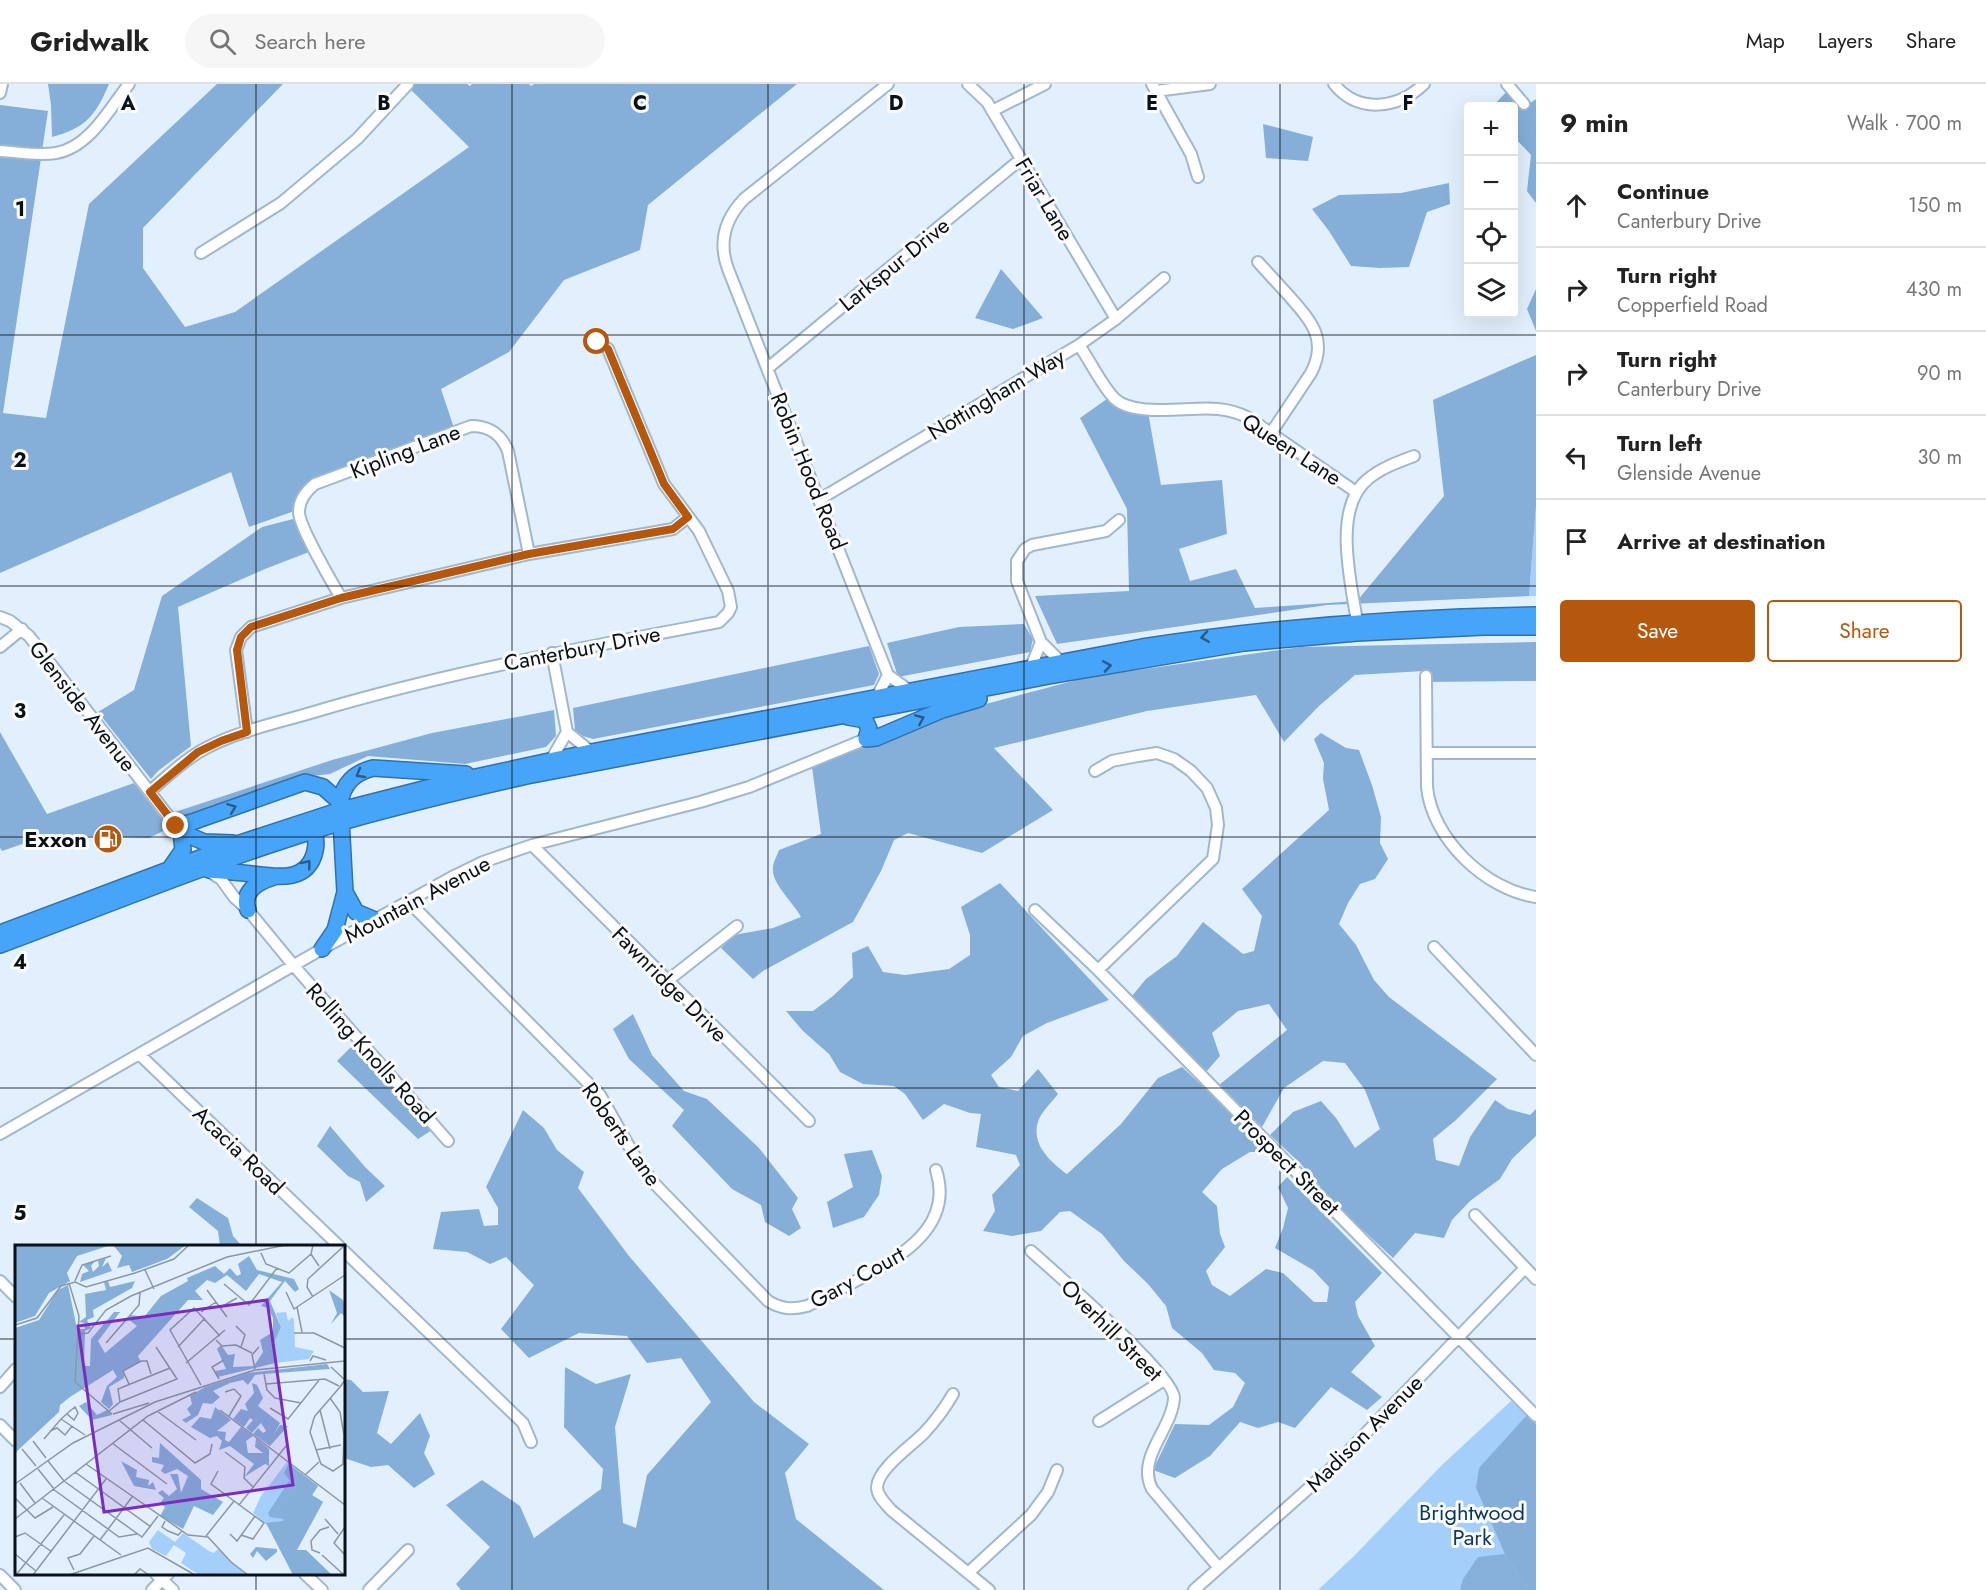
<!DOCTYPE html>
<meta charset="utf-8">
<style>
:root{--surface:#fff;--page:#f6f6f6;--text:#222;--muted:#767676;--line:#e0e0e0;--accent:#b6570e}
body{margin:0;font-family:Jost,sans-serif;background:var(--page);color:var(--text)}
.controls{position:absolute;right:18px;top:18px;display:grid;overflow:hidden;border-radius:6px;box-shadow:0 6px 24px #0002}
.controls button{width:54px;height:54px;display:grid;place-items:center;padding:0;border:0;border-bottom:2px solid var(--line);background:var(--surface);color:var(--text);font:30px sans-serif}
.stop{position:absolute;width:18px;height:18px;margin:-14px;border:4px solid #b6570e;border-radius:50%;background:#fff}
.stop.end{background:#b6570e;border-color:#fff;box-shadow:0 2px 6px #0008}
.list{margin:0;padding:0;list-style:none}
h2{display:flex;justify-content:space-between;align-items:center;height:78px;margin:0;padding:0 24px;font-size:26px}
h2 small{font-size:20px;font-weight:400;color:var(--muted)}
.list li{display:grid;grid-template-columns:39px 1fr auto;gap:18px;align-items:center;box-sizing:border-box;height:84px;padding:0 24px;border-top:2px solid var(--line)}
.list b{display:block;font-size:22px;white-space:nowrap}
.list p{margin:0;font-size:20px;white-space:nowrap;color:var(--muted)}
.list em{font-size:20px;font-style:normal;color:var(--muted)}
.actions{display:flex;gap:12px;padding:18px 24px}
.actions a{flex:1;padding:14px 0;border:2px solid var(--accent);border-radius:6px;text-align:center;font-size:21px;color:var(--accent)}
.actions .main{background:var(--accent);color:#fff}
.icon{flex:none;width:33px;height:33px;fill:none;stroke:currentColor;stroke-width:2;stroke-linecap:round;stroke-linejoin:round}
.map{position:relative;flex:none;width:1536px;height:1506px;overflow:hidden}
header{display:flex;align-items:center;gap:36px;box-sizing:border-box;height:84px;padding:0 30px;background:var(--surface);border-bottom:2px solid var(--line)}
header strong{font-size:28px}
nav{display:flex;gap:33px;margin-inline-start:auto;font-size:21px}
.search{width:420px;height:54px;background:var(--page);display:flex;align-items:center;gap:15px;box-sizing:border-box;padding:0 21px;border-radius:33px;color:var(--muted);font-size:22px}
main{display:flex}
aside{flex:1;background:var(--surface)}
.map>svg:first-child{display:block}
.green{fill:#a4cffa}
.forest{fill:#85afd9}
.water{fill:#86b0d9}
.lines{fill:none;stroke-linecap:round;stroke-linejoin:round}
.minor-casing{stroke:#a1b7cd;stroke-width:14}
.highway-casing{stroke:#3171aa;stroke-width:18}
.minor{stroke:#fff;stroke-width:10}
.highway{stroke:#46a5f9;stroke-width:15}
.oneway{stroke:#285b88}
.route{stroke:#b6570e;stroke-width:8}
.grid{fill:none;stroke:#091118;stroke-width:1.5;stroke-opacity:0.55}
.labels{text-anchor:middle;stroke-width:6;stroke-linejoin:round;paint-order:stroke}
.street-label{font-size:22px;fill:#091118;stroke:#fbfbfb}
.poi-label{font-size:22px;font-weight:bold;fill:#091118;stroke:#fbfbfb;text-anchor:end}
.park-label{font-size:22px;fill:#07385f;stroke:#fbfbfb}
.inset-road{fill:none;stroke:#8b97a2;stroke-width:1.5}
.view{fill:#7b2cbf;fill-opacity:0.15;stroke:#7b2cbf;stroke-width:3}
.inset-edge{fill:none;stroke:#091118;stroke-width:3}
.grid-label{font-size:20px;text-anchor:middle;font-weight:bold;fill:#091118;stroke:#fbfbfb;stroke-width:6;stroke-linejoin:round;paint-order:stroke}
</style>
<header>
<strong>Gridwalk</strong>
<div class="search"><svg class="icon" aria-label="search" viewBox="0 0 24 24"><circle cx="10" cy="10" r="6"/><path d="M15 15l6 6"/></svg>Search here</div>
<nav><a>Map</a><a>Layers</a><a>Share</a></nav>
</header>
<main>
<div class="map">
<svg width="1536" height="1506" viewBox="0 0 1536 1506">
<rect width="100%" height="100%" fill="#e2f0fe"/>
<path class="green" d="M1536,422V512H1529Z
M1511,1317L1536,1340V1506H1318L1354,1472L1442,1381Z"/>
<path class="forest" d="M48,0H109C96,31 86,44 52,53L51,21Z
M217,0H283L143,144V184L185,243L235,228L469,63L407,2L408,0H467L470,2L472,0H529L531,2L534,0H797L648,121L640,166L564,196L509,268L441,305L457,353L315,402L303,424L249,443L231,388L0,489V21L48,27L3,329L46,334L89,120Z
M1509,5L1523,24L1536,15V119L1527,107L1531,71L1514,53V22H1493Z
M1263,40L1313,53L1308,77L1266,74Z
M1449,99L1450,120L1427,128L1409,183L1380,184L1351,182L1329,147L1312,125L1339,111L1401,109Z
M1001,185L1043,234L1013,245L975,234Z
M1536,205V247L1527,225Z
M1536,271V422L1529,512L1327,521L1057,560L1035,512L1129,507L1127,425L1080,334L1114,310L1148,328L1161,401L1222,396L1227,450L1179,465L1190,497L1236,485L1255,524L1357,517L1444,412L1433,316Z
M293,435L309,468L265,485L178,523L191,662L158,687L151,695L98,628L134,606L162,512L262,443Z
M1024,540L1033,555L1030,568L898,593L887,559L959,543Z
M1536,558V597L1426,598L1424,587L1355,591L1319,622L1284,658L1256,611L1147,627L994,664L1053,726L982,769L908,749L894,756L881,787L853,838L763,887L753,895L721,864L734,851L773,844L801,833C794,819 771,799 773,784C773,778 777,772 779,766L821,750L812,683L944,631L1088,593L1301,563Z
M869,562L879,590L874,601L593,655L583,652L575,646L573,624Z
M554,626L556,652L546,663L465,680L368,672L330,690L304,693L193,731L183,732L175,728L332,676L432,649Z
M0,648L47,730L134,699L169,744L149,754L49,751L2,767L0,764Z
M1321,649L1346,664L1359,666L1372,701L1381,733L1380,759L1388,775L1375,795L1360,800L1348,819L1339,840L1356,861L1374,896L1389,913L1497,995L1456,1036L1433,1055L1436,1076L1459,1082L1470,1053L1495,1016L1508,1025L1530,1031L1536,1025V1052L1512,1075L1500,1095L1470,1117L1452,1136L1444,1154L1415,1149L1393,1174L1336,1121L1300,1079L1270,1051L1293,1028L1321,1017L1336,1034L1355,1064L1380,1045L1365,1006L1345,979L1323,977L1284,1004L1262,1043L1219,1001L1287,946L1269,920L1238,927L1212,949L1220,972L1206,988L1158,941L1132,912L1146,895L1177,872L1203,838L1243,870L1254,867L1262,832L1242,805L1329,726L1323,695L1324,679L1314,655Z
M1000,799L1109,916L1047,939L1023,952L1011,973L991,991L999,1003L1018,1007L1038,985L1058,1010C1052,1018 1040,1029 1038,1038C1031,1061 1051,1078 1067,1090L1121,1040L1158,994L1182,983L1273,1068H1250L1222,1085L1202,1108L1217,1122L1220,1150L1225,1163L1206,1187L1212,1201L1230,1212L1266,1185L1283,1189L1314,1218H1327L1329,1203L1313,1186L1275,1164L1283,1144L1288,1124L1278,1103L1287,1093L1382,1189L1355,1218L1358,1232L1375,1262L1351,1288L1382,1313L1367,1326L1331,1303L1295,1344L1278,1338L1258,1344L1240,1338L1210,1372L1175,1394L1153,1386L1175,1340L1209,1341L1233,1323L1245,1299L1235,1289L1214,1286L1202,1269L1172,1244L1166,1222L1148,1200L1124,1177L1102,1150L1070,1127L1060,1128L1041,1147L1012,1152L983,1147L995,1127L992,1111L1020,1081L1016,1071L976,1063L981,1030L970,1029L944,1020L923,1036L905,1010L894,1002L863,1000L840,988L829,970L803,947L786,927H813L833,912L853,893L852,869L868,862L883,888L905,891L949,885L970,871V851L961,823Z
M633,930L652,971L684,1007L707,1015L759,1064L798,1114L792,1125L801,1144L789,1152L765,1138L761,1121L732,1105L672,1042L684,1026L629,975L613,945Z
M353,961L432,1046L418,1055L337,977Z
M523,1026L544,1044L557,1066L584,1088L578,1104L629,1172L754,1318L809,1360L785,1389L796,1435L884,1506H461L456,1500L490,1463L446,1421L482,1396L520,1422L534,1454L601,1405L603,1385L564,1343L565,1283L596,1300L631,1290L615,1343L623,1439L636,1444L647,1391L711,1318L681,1274L647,1279L627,1252L579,1249L529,1274L501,1245L534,1201L506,1173L490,1180L467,1168L433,1165L441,1128L479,1125L484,1142L498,1141V1124L486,1103Z
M330,1042L365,1083L385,1102L366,1118L360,1098L348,1092L317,1062Z
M872,1066L882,1092L879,1111L864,1133L833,1144L827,1118L853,1103L844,1070Z
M197,1114L228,1134L233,1152L242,1162H220L218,1147L189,1123Z
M344,1295L351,1296L363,1308L389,1307L377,1349L391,1360L420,1329L430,1352L424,1369L435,1390L414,1404L388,1381L371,1383L344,1374Z
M1527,1331L1536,1340V1506H1528L1505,1470L1476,1404L1479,1384Z"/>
<path class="water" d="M1505,1470L1528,1506H1460L1463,1495L1478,1473Z"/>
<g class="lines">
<g class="minor-casing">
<path id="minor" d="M888,0L744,115C725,135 718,158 728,185L888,591L910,607
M968,0L987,18L1116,235
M1152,0L1191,70L1198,93
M1334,0C1358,30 1398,25 1424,0
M1507,0L1524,20
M1156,7L1210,0
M0,9L2,0
M992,27L1045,0
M0,67C18,68 38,72 56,69C89,64 110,24 129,0
M201,169L281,119L357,55L408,0
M1258,178C1269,190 1280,202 1290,213C1312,238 1328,256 1311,289L1271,349
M1079,261C1089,275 1103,304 1115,315C1136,334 1190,322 1218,325C1230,326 1239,329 1249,334L1356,408
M768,284L1021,75
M820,415L1079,261L1116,235L1164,194
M341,514C332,498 299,443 299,428C299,416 306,407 315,400L471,342C490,342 501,350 508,367L529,470
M0,533L10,537L29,552L180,747
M1357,538C1351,498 1332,424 1368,395C1381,384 1398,378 1414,372
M0,563L22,545
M1061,578L1041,558L1017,497V477L1025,465L1032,461L1106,447L1119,436
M1031,583L1041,558
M1426,592L1427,703C1432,755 1486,806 1536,813
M877,613L888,591
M247,648L236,566L241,553L251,543L341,514L529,470L673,445L688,433
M567,648L591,668
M1427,669H1536
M551,676L567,648L552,569
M1095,687L1112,677L1138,672L1157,669L1174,675L1191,687L1207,704L1216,724L1218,741L1213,775L1098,886
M150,707C168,692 186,674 208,663C243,645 286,637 324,625C454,587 586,563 719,538L728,529L731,523L728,507L699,447L664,400L608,265L597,258
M532,761L809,1037
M210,788L221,795L234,813L248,826L294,882L448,1057
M408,817L600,1011L638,1078L653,1098L768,1217C781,1225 792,1226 807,1222C825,1214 843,1204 861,1194C902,1172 954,1142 936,1086
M1035,826L1098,886L1536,1332
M1434,863L1536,971
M667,897L737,842
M139,970L339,1162
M0,1050L322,865L452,793L483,778L532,761L700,718L749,703L866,655
M1475,1131L1536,1195
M344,1167L523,1339L531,1358
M1031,1167C1053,1187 1175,1292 1174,1314C1172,1346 1136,1373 1152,1405L1219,1484
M0,1197L16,1213
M0,1303L16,1285
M953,1310C945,1324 936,1336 925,1348C913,1361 878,1384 877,1403C877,1412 885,1419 891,1426L989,1506
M1099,1337L1164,1296
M0,1341L16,1357
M968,1489L1031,1431L1048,1408L1057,1386
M156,1490L173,1506
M305,1490L322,1506
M0,1491L15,1506
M152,1506L168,1490
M369,1506L408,1466
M1194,1506L1336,1380L1525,1184"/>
</g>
<g class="highway-casing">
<path id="highway" d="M848,633L865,636L869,645L866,655L876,654L942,626L979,615
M176,742L192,738L305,698L323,703L340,718
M181,748L204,758L233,759
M169,786L183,766L181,748
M209,786C223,787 238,788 252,790C276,793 308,799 315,767C317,758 316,748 308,742
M345,808L356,828L375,836
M248,826C241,807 258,798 274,793
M0,849L240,759L341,726L439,701L591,668L1142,563C1273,543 1404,533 1536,531
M0,861C113,819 226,772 342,738C403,721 465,706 527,692L1049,592L1244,559L1357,549L1484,543H1536
M322,865L335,846L345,808L340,718C344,699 354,689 373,684L466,690"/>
</g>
<use href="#minor" class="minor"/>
<use href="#highway" class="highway"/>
</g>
<defs><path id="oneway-chevron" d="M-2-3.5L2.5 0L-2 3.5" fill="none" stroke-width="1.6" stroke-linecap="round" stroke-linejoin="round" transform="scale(1.5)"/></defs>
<g class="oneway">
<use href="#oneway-chevron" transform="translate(1205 553) rotate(171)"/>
<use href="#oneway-chevron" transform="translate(1107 582) rotate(-9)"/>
<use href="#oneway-chevron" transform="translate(920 635) rotate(-23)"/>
<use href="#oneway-chevron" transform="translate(360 690) rotate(150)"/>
<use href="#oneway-chevron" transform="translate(232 724) rotate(-20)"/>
<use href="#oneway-chevron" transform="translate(307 780) rotate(-52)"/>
</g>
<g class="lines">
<path class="route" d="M176,742L150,708L198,668L221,657L247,648L237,566L241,553L251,543L341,514L529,470L673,445L688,433L664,400L608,265L597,258"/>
</g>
<path class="grid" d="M256,0V1162M512,0V1506M768,0V1506M1024,0V1506M1280,0V1506M0,251H1536M0,502H1536M0,753H1536M0,1004H1536M0,1255H16M344,1255H1536M256,1490V1506"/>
<defs>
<g id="fuel-disc" transform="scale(1.5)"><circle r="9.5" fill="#b6570e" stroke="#fbfbfb"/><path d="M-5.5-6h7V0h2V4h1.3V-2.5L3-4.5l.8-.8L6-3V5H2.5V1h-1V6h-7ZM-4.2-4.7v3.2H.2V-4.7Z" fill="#fff"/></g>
</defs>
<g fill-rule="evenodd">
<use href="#fuel-disc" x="108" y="755"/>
</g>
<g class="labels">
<g class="street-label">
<text transform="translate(1045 115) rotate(59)" y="8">Friar Lane</text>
<text transform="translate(894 180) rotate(-39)" y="8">Larkspur Drive</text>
<text transform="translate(996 310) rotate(-31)" y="8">Nottingham Way</text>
<text transform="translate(1292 365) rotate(33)" y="8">Queen Lane</text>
<text transform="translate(405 367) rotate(-21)" y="8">Kipling Lane</text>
<text transform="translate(809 387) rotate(68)" y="8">Robin Hood Road</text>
<text transform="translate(582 564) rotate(-11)" y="8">Canterbury Drive</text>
<text transform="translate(83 622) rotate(52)" y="8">Glenside Avenue</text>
<text transform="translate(417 815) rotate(-28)" y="8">Mountain Avenue</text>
<text transform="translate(670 900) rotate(45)" y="8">Fawnridge Drive</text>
<text transform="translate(371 969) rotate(48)" y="8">Rolling Knolls Road</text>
<text transform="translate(622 1050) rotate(55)" y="8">Roberts Lane</text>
<text transform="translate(239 1066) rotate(44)" y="8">Acacia Road</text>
<text transform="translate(1287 1078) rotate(45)" y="8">Prospect Street</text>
<text transform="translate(857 1193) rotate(-29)" y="8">Gary Court</text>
<text transform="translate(1112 1246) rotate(45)" y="8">Overhill Street</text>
<text transform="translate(1364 1349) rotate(-45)" y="8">Madison Avenue</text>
</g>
<g class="poi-label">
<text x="87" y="763">Exxon</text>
</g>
<g class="park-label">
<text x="1472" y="1436">Brightwood<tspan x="1472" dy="25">Park</tspan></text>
</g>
</g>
<g transform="translate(15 1161)">
<rect width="330" height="330" fill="#e2f0fe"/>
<path d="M271,67L273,76L278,72L279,76L280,102L299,106L294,114L260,118L259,98L266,82L261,68ZM272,217L303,241L297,250L308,257L281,305L238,268L246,251ZM143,285L160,297L168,288L194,306L199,308L203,304L231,330H184L166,318L171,308L159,300L151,311L137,304L134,297Z" fill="#a4cffa"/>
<path d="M0,0H96L62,11L52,28L55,36L34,48L20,71L0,78ZM98,0H171L152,14L117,27L114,20L102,23L107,11ZM234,11L242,25L279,34L284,44L280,47L270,36L255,56L266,82L259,98L260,118L203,132L200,126L211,124L202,104L206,100L213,110L220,109L218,122L239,121L248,107L245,95L258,87V73L253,63L246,61L267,37L244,29L231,46L212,30L200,38L192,35L180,46L188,55H173L123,111L126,117L109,125V133L94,142L98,159L94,164L86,157L92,141L102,132L98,125L55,152L45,160L44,167L0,208V83L24,75L43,45L53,40L62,84H70L69,78L64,77L71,72L70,49L91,45L89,37L93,36L95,42L120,36L117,43L78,65L79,72L72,75L76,83L70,86L69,121H75L76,94L99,67H105L83,96L90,108L122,81L113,74L116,70L129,72L146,51L173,36L172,33L200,21L209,29L215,23L222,31L226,29L223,19ZM91,13L87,22L93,17L97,26L65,37L67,29L74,26L68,20L80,16L76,21L78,27L84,21L83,16ZM314,45L328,55L330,62V72L326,68L316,79L322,68ZM312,119L315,124L248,129L240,130L233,140L228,135L215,138L198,146L205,152L197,159L188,158L183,170L171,178L167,175L176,170L172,164L177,159L175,151L190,142L233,128ZM237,138L242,140L248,153L243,161L265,178L259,189L265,180L273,181L255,201L238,189L243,183L248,188L251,186L246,178L237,188L231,183L238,175L235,173L229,182L218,174L226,164L233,166L230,159L239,148ZM71,157L82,170L92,165L97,170L77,175L64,161ZM200,162L216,175L202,186L211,187L210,195L214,197L226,182L238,191L231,196L233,208H248L240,202L241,193L254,204V221L250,219L229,232L239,219L215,201L204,205L207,196L202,191L195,193L176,182L185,172L196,174ZM145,198L186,235V244L208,257L198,270L179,261L168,284L145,271L150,262L145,258L149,253L143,248L147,245L154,251L162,244L155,229H163L166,248L173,231L162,224L150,229L146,226L149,220L137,217V212L144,213ZM106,216L122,225L121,232L134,235L133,241L138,237L141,245L119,241ZM274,219L303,241L297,250L308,257L282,305H291L317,330H278L251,278L268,276V264L283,246L269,228ZM241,302L262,304V307L251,316L242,306L238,313L235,309Z" fill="#85afd9"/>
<path d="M274,236L284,246L281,253L268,264V274L255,272L253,268Z" fill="#86b0d9"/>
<path class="inset-road" d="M298,0L296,9L304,21M246,8L251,19L274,28L296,9M130,25L139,44M60,36L67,20L96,11M54,38L64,71L60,137L97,169M209,39L234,60L262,23M192,45L212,72M271,47L279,64L330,30M298,52L292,42L293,34L330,0M206,62L222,53M282,62L287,87M186,67L201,57M0,80L22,73L46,41L60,37L71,42L120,28L159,14L174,0M221,81L230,90L226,102M279,88H299L330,103M63,89L73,88L91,65L116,51L212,12L271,0M201,95L207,101L221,100L237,108M91,98L124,60L125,48M163,102L190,73M295,116L298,111L311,115M171,118L210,85M240,124L237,110L244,102M249,129L252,145L260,153L286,158M204,134L197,122L209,115M114,139L108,126L126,116H132L136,129M251,139L310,134L324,141M186,140L155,85L179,63L205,91M210,147L219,144L226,151L214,171M315,153L325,167L329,190L328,219L318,226L306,219L295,187L299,173L300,171L325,142L330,135L316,122M105,157L103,144L155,123M255,163L273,174L305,134M205,165L330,260M305,165L315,204M94,166L105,157L162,134L141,102M142,166L181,195M98,169L134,158M46,174L70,190M104,175L137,203M128,175L180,218L195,209L197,199M35,186L42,183L50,190L57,181M29,194L46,174L55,166L60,162L63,168L59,175L52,169M18,196L31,213M97,198L152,239M7,204L21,221M301,205L326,200M210,207L230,222L229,233L239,243M33,216L49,236L127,292L143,271M71,219L173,290L193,292L216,317L233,330M23,224L39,244M203,226L196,239L249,278L238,294L226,290M60,227L136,282M290,230L304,217M5,238L20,258M0,239L58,198L140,157L240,125L330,116M38,244L104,292L122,289M0,253L20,273L38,262M27,253L106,310M224,260L271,201M0,274L133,171L181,147M310,274L323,289M150,276L147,282L153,286L163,290L167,286M330,282L319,298L330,310M215,289L222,296L240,271M191,291L219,256M0,292L10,288L37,307M85,295L117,252M305,308L297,305L296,296L305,285L314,282M0,309L21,326M307,310L329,330M59,325L53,313L65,309L79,291M1,330L49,270M18,330L91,234M54,330L133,303L180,330M119,330L125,324L134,330"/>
<path class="view" d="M252,55L278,240L89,267L63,81Z"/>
<rect width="330" height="330" class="inset-edge"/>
</g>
<g class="grid-label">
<text x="128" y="26">A</text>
<text x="384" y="26">B</text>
<text x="640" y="26">C</text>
<text x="896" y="26">D</text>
<text x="1152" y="26">E</text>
<text x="1408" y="26">F</text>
<text x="20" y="132">1</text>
<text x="20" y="383">2</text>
<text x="20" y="634">3</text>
<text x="20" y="885">4</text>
<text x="20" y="1136">5</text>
</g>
</svg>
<div class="controls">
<button>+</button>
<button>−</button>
<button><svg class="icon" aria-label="locate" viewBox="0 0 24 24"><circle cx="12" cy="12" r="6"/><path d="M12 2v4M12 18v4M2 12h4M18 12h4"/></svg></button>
<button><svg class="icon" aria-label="layers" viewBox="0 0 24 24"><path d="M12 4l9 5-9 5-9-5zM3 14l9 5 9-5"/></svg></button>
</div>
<div class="stop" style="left:597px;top:258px"></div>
<div class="stop end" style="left:176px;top:742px"></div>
</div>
<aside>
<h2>9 min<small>Walk · 700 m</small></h2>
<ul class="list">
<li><svg class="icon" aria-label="ahead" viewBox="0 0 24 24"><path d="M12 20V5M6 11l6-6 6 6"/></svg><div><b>Continue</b><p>Canterbury Drive</p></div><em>150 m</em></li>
<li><svg class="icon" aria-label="right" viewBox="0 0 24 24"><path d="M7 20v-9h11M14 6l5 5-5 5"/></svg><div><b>Turn right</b><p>Copperfield Road</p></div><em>430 m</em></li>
<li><svg class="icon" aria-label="right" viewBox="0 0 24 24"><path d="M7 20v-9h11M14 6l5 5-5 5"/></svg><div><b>Turn right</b><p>Canterbury Drive</p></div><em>90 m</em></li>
<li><svg class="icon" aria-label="left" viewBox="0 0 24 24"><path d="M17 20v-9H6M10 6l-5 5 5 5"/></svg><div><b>Turn left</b><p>Glenside Avenue</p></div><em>30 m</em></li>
<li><svg class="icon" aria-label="arrive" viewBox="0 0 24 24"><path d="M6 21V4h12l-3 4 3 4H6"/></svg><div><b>Arrive at destination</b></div></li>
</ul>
<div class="actions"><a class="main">Save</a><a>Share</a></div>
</aside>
</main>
